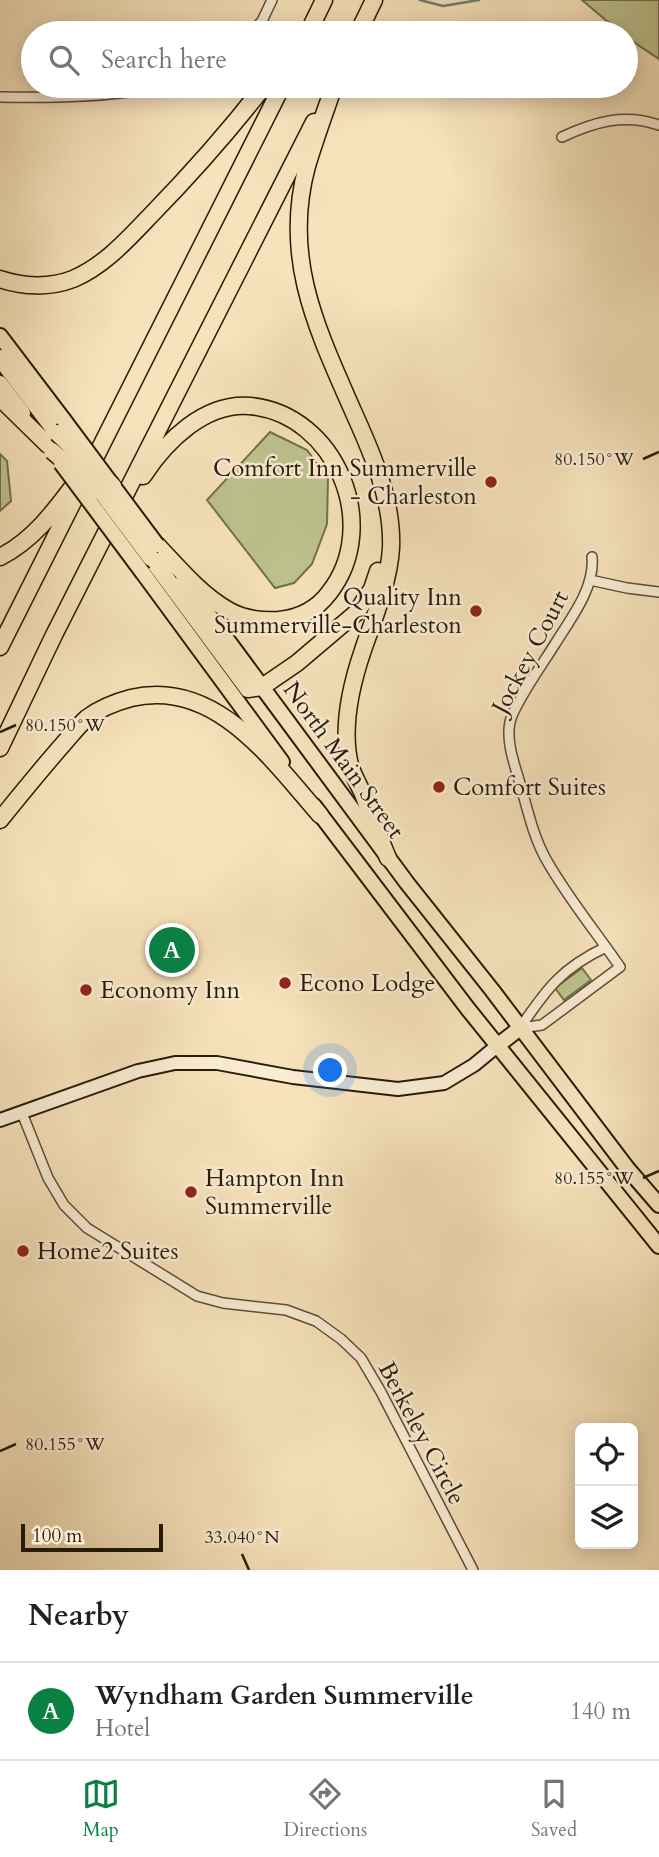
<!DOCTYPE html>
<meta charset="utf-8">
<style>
:root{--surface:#fff;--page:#f6f6f6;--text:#202124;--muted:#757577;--line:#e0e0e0;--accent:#0b8043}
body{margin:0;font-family:Cardo,serif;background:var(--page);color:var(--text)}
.controls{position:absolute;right:21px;bottom:21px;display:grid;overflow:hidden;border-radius:10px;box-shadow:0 4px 18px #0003}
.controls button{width:63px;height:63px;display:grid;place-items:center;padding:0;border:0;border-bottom:2px solid var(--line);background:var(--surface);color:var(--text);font:35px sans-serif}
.scale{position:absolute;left:21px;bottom:18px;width:142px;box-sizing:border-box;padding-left:7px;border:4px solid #281b08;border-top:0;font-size:19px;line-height:24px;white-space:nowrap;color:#281b08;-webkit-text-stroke:5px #f9ecd3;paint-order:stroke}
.you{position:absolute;left:331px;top:1071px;width:24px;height:24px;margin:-18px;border:5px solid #fff;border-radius:50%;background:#1a73e8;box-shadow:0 0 0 10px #1a73e833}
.badge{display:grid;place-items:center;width:46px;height:46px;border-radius:50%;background:var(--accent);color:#fff;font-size:23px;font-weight:700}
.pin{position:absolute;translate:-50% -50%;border:4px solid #fff;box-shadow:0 2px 7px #0006}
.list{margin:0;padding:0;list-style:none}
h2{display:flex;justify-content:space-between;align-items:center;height:91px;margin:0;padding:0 28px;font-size:30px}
h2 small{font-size:23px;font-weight:400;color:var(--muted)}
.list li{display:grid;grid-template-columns:46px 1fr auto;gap:21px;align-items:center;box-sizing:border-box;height:98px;padding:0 28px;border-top:2px solid var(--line)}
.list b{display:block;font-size:26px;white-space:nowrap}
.list p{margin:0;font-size:23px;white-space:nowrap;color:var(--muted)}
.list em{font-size:23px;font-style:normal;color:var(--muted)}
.icon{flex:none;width:38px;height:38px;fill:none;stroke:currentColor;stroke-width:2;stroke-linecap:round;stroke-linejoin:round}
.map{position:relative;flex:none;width:659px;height:1570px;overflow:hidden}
.search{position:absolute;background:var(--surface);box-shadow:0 4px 18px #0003;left:21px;right:21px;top:21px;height:77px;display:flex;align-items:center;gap:18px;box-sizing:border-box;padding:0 24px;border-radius:38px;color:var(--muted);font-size:26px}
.sheet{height:189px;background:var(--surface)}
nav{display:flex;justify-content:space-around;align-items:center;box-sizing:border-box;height:98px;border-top:2px solid var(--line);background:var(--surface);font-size:19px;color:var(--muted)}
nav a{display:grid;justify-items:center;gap:4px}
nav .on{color:var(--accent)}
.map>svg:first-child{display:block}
.green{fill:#bdc38f;stroke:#726f4c;stroke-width:2}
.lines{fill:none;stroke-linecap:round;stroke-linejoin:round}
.stream{stroke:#707c73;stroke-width:2.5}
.minor-casing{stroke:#5c4d35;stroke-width:12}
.secondary-casing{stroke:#281b08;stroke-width:16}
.primary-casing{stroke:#281b08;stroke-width:18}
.motorway-casing{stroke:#281b08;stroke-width:19}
.minor{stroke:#f9ecd3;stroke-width:9}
.secondary{stroke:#f9ecd3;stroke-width:12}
.primary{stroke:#f6e2bb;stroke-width:14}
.motorway{stroke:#f6e2bb;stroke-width:16}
.primary-bridge-casing{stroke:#281b08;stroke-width:18;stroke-linecap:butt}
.motorway-bridge-casing{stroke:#281b08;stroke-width:19;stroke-linecap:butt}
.primary-bridge{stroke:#f6e2bb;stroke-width:14}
.motorway-bridge{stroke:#f6e2bb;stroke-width:16}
.ticks{fill:none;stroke:#281b08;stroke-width:2.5}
.poi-dot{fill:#8f2418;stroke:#f9ecd3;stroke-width:2.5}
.labels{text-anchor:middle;stroke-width:5;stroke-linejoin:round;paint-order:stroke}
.poi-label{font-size:24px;fill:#281b08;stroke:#f9ecd3;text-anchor:start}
.street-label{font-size:24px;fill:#281b08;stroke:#f9ecd3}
.ticks-label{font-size:18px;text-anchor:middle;fill:#281b08;stroke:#f9ecd3;stroke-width:5;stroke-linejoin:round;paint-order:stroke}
</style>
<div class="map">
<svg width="659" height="1570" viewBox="0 0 659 1570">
<rect width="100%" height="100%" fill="#f6e2bb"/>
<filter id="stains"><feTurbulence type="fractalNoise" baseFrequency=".00286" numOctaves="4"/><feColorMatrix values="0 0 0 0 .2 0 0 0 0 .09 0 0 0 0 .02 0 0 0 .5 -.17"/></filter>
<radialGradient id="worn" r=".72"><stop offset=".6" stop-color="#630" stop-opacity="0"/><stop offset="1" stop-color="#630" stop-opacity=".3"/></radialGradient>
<path class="green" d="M582,0H659V59L626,37V33H621Z
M270,432L307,450L328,479L327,524L312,564L294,583L275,588L207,500Z
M0,454L7,461L11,501L0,511Z
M582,968L591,980L564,1000L555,988Z"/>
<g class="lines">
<path class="stream" d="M420,0L443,6L479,0"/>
<g class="minor-casing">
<path id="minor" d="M251,33L262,21L272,0
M0,97C55,98 111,97 165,86
M562,137C594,122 624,113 659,125
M590,580L627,588L659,592
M520,1028L542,1025L620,967C596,932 568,898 547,861C533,837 527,807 519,780C514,763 506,741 510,722C514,704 544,662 555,644C571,618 595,588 592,557
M520,1028C547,988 562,968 606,947
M22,1113L48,1178L64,1205L87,1228L197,1296L223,1303L286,1310L316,1321L341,1339L361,1358L381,1392L473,1570"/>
</g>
<g class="secondary-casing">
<path id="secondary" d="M0,1120L138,1071L175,1063H217L293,1077L398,1089L444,1083L474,1065L497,1046"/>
</g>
<g class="primary-casing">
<path id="primary" d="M0,336L63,419
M0,383L23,413
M143,573L282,762
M183,580L407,883L492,990L627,1168L659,1205
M314,806L468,1009L659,1246
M497,1046L520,1028"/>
</g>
<g class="motorway-casing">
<path id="motorway" d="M308,33L324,0
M358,33L374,0
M334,86C325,112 315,139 307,166C282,258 317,329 353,411C372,453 393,500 391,548C389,582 374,618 363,650C351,685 341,728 350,765C353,775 359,785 363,794C371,815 379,837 388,858
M0,279C23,287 50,288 73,279C104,266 128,239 151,215C191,174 229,131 264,86
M0,358L57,433
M0,398L48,445
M143,476C166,441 205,402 250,406C336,414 382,526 329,593C317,609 299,618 279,620C262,621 243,619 228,610C200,594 178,567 157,545
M0,557C32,541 53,513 74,485
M151,558L248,689L262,687L297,663L356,613L372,589L378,571
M0,647L282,86
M0,748L54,635L314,122
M0,820C21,794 43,767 65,742C72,734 79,725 87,718C99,709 116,702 131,698C215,678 271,759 320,815"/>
</g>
<use href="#minor" class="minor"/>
<use href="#secondary" class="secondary"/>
<use href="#primary" class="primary"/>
<use href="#motorway" class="motorway"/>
<g class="primary-bridge-casing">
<path id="primary-bridge" d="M63,419L157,545
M61,463L143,573"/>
</g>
<g class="motorway-bridge-casing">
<path id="motorway-bridge" d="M57,433L113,486
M52,451L103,494L151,558"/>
</g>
<use href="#primary-bridge" class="primary-bridge"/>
<use href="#motorway-bridge" class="motorway-bridge"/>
</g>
<path class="ticks" d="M643,459L659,452M0,732L16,725M643,1178L659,1171M0,1451L16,1444M242,1554L249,1570"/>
<g class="poi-dot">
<circle cx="491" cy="482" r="7"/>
<circle cx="476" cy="611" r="7"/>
<circle cx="439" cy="787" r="7"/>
<circle cx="285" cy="983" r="7"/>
<circle cx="86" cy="990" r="7"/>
<circle cx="191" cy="1192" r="7"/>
<circle cx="23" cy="1251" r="7"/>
</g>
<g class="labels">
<g class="poi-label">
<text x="477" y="476" text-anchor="end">Comfort Inn Summerville<tspan x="477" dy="28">- Charleston</tspan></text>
<text x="462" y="605" text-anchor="end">Quality Inn<tspan x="462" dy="28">Summerville-Charleston</tspan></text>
<text x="453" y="795">Comfort Suites</text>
<text x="299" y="991">Econo Lodge</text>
<text x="100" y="998">Economy Inn</text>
<text x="205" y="1186">Hampton Inn<tspan x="205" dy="28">Summerville</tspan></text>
<text x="37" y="1259">Home2 Suites</text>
</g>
<g class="street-label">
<text transform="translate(530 652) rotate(-62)" y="8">Jockey Court</text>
<text transform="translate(344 760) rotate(54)" y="8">North Main Street</text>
<text transform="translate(422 1433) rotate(62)" y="8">Berkeley Circle</text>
</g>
</g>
<g class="ticks-label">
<text x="594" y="465">80.150°W</text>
<text x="65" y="731">80.150°W</text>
<text x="594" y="1184">80.155°W</text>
<text x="65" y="1450">80.155°W</text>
<text x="242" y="1543">33.040°N</text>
</g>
<rect width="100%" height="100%" filter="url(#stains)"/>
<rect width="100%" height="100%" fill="url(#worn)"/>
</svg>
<div class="controls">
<button><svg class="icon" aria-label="locate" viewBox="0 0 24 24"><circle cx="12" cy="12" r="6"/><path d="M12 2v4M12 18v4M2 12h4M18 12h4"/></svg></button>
<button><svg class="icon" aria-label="layers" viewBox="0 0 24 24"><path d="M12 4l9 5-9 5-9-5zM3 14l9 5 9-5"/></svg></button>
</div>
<div class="scale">100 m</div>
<div class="you"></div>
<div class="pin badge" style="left:172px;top:950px">A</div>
<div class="search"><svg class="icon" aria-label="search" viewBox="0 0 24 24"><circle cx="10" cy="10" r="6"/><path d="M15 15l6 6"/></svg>Search here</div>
</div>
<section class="sheet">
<h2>Nearby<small></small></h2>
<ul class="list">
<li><span class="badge">A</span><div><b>Wyndham Garden Summerville</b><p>Hotel</p></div><em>140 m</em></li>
</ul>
</section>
<nav>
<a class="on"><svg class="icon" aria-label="map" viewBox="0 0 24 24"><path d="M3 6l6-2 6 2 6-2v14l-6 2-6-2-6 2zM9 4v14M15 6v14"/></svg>Map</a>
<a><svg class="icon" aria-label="directions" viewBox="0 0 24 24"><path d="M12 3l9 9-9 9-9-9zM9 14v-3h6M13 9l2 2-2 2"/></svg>Directions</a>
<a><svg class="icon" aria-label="saved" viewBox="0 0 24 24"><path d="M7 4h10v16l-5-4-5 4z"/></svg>Saved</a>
</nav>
